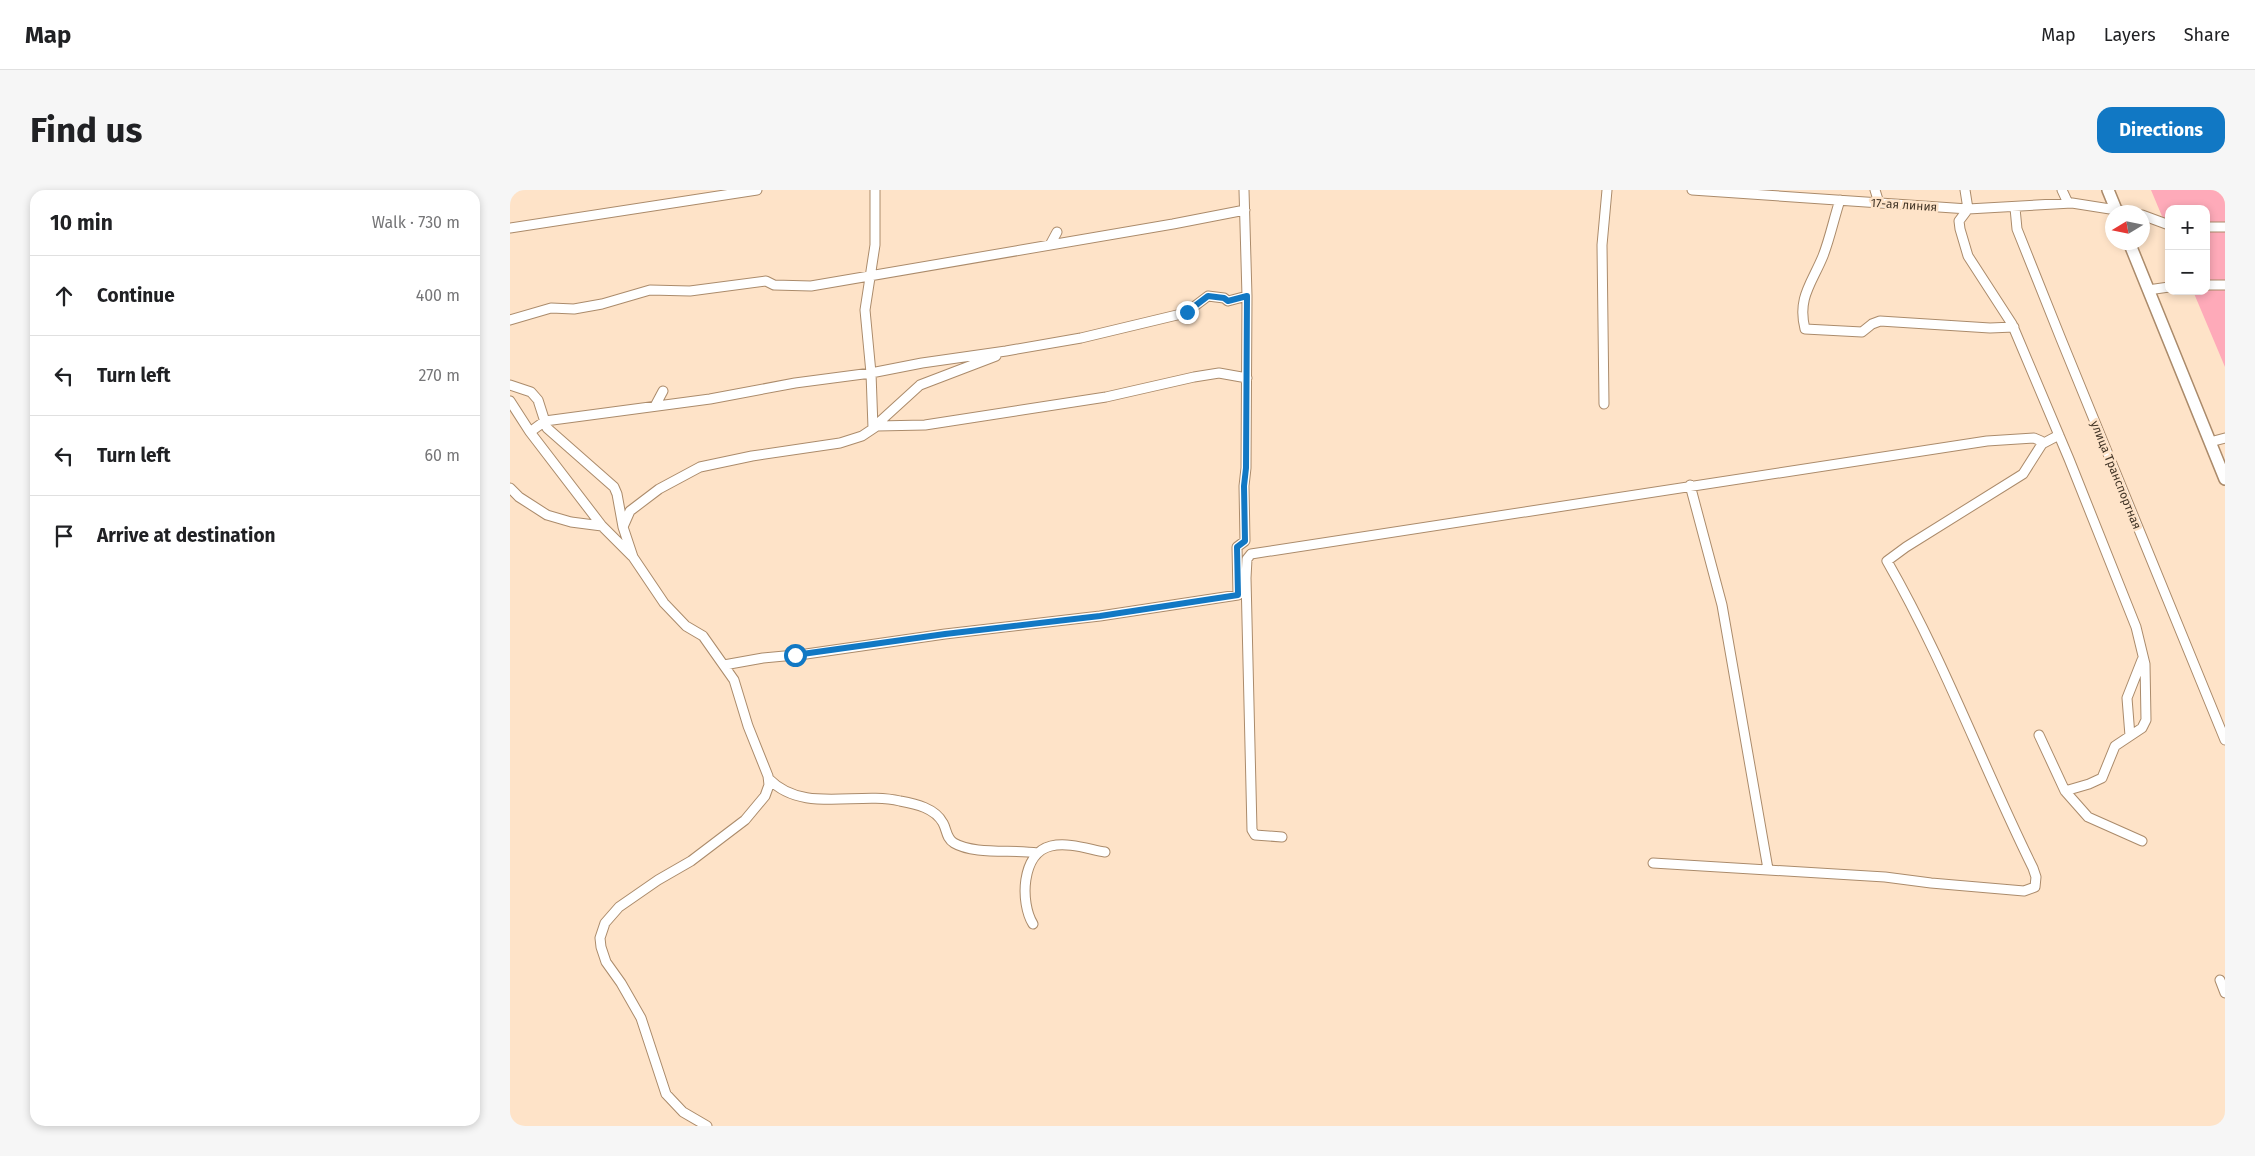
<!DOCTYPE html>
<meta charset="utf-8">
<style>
:root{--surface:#fff;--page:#f6f6f6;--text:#202124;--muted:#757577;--line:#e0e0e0;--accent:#1178c4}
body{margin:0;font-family:"Fira Sans",sans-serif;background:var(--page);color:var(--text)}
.controls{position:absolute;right:15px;top:15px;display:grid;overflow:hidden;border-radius:10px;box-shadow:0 2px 8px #0003}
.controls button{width:45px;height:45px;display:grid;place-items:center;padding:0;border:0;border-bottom:1px solid var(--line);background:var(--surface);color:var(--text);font:25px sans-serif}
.compass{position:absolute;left:1595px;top:15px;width:45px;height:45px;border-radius:50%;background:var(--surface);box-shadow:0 2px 8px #0003;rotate:260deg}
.stop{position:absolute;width:15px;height:15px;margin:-11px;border:4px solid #1178c4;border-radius:50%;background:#fff}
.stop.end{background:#1178c4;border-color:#fff;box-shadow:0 1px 5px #0008}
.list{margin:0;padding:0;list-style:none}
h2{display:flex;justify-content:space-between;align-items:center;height:65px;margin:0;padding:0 20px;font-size:21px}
h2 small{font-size:16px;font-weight:400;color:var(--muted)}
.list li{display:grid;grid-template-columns:32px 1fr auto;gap:15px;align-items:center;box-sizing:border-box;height:80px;padding:0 20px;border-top:1px solid var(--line)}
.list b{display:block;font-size:19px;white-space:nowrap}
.list em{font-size:16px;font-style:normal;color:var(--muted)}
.icon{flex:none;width:28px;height:28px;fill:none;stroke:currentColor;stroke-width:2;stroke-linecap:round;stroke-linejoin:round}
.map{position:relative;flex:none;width:1715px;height:936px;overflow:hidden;border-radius:15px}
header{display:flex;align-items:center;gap:30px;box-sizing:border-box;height:70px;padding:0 25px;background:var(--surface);border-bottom:1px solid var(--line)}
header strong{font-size:24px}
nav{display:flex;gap:28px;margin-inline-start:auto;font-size:18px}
.intro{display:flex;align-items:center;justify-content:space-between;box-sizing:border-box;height:120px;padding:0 30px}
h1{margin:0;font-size:35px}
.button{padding:12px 22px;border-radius:15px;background:var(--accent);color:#fff;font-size:18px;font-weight:700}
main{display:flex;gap:30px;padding:0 30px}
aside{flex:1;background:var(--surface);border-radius:15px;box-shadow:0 2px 8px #0003}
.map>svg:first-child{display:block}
.green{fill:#feaab9}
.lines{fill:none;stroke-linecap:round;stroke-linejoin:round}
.minor-casing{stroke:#ab8b6b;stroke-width:11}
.major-casing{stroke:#ab8b6b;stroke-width:14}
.minor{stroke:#fff;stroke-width:9}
.major{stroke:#fff;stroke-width:11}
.route{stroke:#1178c4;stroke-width:6}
.labels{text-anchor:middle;stroke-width:5;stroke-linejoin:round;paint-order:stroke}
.street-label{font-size:12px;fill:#423527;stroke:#fee3c8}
</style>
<header>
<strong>Map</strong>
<nav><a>Map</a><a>Layers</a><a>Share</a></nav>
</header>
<div class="intro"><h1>Find us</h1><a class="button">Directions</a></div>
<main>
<aside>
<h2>10 min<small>Walk · 730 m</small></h2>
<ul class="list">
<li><svg class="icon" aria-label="ahead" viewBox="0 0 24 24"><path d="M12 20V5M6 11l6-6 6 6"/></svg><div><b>Continue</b></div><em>400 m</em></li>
<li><svg class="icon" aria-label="left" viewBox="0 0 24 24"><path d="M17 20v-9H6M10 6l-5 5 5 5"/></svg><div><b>Turn left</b></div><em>270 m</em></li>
<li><svg class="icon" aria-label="left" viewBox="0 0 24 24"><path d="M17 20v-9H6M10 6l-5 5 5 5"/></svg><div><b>Turn left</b></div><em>60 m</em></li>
<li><svg class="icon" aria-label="arrive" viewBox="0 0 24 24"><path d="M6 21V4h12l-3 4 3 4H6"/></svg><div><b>Arrive at destination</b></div></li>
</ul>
</aside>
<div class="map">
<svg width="1715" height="936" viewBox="0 0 1715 936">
<rect width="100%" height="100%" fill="#fee3c8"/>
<path class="green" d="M1641,0H1715V177L1683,101H1696V19H1659V43Z"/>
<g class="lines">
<g class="minor-casing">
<path id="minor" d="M1182,0L1458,19L1562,13L1619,22
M1365,0L1369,13
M1455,0L1458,19L1449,31L1450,39L1458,66L1502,134L1559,269L1626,437L1635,474L1636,530L1632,538L1605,556L1592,588L1579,594L1555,601L1578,627L1632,651
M1552,0L1558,13
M1330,10C1324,28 1320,48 1313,66C1302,93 1287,108 1295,139L1352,142L1362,134L1370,131L1480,138L1504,137
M1505,18L1507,39L1551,149L1715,550
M1632,25L1659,35
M1696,37H1715
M0,38L247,0
M540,55L547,42
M1696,95H1715
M1638,100L1659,97
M0,130L41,118L64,119L92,114L140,100L180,101L256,91L264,95L301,96L663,34L735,20
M0,195L21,202L28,210L37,238L104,297L107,304L113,337L123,367L154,413L176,436L193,446L224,490L238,536L258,586L259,595L255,606L235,630L181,671L148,690L109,717L95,733L90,748L91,757L96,772L111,793L131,828L156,904L173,922L197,936
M0,211L20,242
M1094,214L1092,55L1097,0
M145,216L153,201
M365,236L410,195L486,166
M363,238L361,183L355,120L365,55V0
M1700,252L1715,248
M1180,295L1212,415L1258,679
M0,298L9,307L37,325L61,332L92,336L122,366
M92,336L20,242L35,231L200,209L285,193L361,183L412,173L496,161L571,148L667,125L677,122L698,106L714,108L718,111L737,106
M113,337L120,321L149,299L190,277L242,266L330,253L352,246L367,236L415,235L596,207L684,187L709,183L737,188
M214,475L253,468L296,464L435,444L590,426L728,405L727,357L735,351L734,296L736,278L737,106L734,0
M1529,545L1555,601
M1620,546L1617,508L1632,470
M259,589C293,624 347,601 390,611C406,614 425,618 433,633C437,640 436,648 444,653C464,665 504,659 527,663
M772,647L745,645L742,640L736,388L737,369L741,364L1477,251L1524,248L1531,251L1532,254
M1143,673L1375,687L1421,693L1514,701L1525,697L1526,687L1523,678C1473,577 1434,470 1377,371L1396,357L1513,284L1532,254L1549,245
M523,734C510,713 511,663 541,656C558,652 578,659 595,662
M1710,790L1715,803"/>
</g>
<g class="major-casing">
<path id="major" d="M1598,0L1607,22
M1619,52L1715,289"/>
</g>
<use href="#minor" class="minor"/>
<use href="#major" class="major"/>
</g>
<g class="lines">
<path class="route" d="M285,465L435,444L590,426L728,405L727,357L735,351L734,296L736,278L737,106L718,111L714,108L698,106L677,122"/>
</g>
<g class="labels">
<g class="street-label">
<text transform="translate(1394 15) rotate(4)" y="4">17-ая линия</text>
<text transform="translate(1606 285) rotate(68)" y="4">улица Транспортная</text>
</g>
</g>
</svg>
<div class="controls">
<button>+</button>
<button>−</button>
</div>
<svg class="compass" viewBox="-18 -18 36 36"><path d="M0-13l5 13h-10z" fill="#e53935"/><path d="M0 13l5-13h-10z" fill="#757577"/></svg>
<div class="stop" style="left:285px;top:465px"></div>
<div class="stop end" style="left:677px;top:122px"></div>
</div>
</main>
